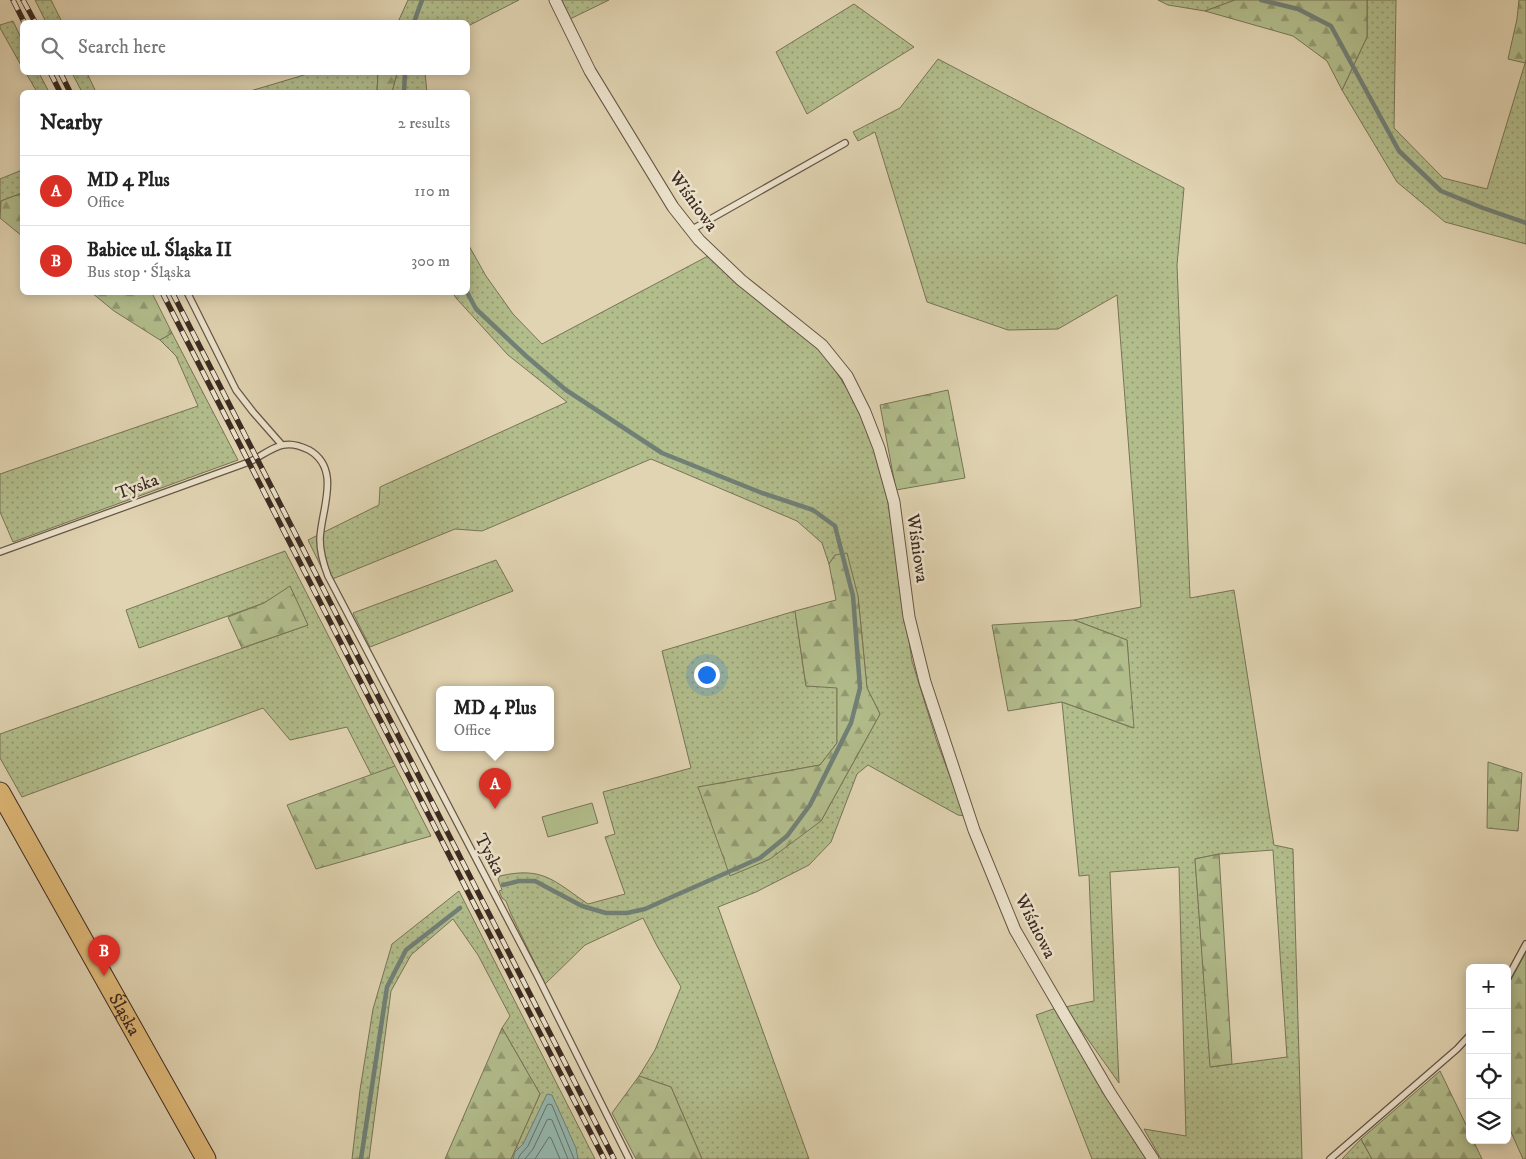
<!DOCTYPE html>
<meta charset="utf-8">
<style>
:root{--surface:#fff;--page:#f6f6f6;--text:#222;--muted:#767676;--line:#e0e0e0;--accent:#d93025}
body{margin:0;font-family:"IM FELL DW Pica",serif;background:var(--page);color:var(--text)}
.controls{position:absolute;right:15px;bottom:15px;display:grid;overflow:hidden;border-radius:8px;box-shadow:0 2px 12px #0003}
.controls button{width:45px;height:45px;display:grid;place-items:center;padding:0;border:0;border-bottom:1px solid var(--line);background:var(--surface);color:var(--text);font:25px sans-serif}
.you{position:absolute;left:706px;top:674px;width:18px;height:18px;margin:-12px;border:4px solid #fff;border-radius:50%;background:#1a73e8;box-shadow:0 0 0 8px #1a73e833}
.badge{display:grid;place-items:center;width:32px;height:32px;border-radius:50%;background:var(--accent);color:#fff;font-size:16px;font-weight:700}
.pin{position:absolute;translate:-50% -41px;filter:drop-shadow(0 1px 2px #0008)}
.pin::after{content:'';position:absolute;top:26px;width:18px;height:15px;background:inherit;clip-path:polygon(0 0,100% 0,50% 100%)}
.popup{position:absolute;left:436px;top:686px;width:118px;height:65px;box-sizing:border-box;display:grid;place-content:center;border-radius:8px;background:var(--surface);filter:drop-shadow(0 1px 4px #0005);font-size:16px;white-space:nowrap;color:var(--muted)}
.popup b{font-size:19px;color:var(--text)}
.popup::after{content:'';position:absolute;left:50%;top:100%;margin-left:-10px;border:10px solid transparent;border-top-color:var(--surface)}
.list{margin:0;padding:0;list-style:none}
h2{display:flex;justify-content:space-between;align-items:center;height:65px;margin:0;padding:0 20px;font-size:21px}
h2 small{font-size:16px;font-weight:400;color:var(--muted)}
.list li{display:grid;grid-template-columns:32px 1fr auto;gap:15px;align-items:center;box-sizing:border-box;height:70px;padding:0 20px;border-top:1px solid var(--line)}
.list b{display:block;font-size:19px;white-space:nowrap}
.list p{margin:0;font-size:16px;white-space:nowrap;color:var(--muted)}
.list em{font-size:16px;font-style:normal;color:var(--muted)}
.icon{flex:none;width:28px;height:28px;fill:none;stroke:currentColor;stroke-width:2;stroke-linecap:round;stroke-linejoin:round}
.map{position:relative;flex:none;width:1526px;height:1159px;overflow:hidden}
.search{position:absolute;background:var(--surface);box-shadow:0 2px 12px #0003;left:20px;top:20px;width:450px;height:55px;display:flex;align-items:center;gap:12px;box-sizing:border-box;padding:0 18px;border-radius:8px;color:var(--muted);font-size:19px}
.panel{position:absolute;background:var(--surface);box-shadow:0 2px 12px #0003;left:20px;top:90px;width:450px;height:205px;border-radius:8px}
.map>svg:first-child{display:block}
.grass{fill:url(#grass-dots);stroke:#787457;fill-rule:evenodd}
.forest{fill:url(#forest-firs);stroke:#787457}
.garden{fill:#b2bd8c;stroke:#787457}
.water{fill:#94b8b0;stroke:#718077}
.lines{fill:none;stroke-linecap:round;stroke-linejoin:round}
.shore{stroke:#687269;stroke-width:1}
.stream{stroke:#718077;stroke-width:4.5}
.lane-casing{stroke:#665546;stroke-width:8}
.street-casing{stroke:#665546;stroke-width:13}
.primary-casing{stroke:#3d2b22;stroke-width:21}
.lane{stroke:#ece3cd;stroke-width:5.5}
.street{stroke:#ece3cd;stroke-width:11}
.primary{stroke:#e0ba79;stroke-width:19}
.rail-casing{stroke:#3d2b22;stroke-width:5.5}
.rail{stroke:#ece3cd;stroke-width:4;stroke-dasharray:11;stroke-linecap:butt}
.labels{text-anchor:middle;stroke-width:5;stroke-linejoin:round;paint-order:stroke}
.street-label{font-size:18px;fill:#3d2b22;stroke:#ece3cd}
</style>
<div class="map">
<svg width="1526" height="1159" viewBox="0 0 1526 1159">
<defs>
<pattern id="grass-dots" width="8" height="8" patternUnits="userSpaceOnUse" patternTransform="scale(1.25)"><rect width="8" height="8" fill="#b2bd8c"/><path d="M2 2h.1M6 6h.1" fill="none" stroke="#929a72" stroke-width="1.8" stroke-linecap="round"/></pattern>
<pattern id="forest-firs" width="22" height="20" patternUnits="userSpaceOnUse" patternTransform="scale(1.25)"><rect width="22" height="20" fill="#b2bd8c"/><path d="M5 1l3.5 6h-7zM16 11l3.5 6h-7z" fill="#929a72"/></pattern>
</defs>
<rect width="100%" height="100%" fill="#e1d4b2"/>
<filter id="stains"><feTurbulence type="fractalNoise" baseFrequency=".004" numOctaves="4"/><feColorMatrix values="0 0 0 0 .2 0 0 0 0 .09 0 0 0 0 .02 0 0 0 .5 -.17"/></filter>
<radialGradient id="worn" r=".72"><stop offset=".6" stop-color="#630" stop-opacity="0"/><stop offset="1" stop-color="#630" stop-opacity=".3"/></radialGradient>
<path class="grass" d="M35,0H51L62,22H46Z
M408,0H519L468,26V22H398Z
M558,0H609L568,20Z
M1158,0H1235L1205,11L1168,5Z
M1367,0H1396L1394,128L1443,178L1487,189L1526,60V244L1445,222L1397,182L1342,90L1367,37Z
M854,4L914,47L807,114L776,52Z
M13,21L22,40V67L0,28V25Z
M938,59L1184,188L1177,265L1190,598L1234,590L1274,845L1293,849L1302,1159H1161L1144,1129L1186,1136L1179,867L1110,872L1119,1083L1065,1007L1094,1001L1089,875L1079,876L1062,702L1133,728L1127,640L1074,620L1141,607L1117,295L1058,329L1008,330L927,302L875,132L858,141L853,132L900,108ZM1273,850L1287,1057L1211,1067L1195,859L1219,854Z
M314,72L378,73L377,92H247Z
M26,73H39L49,92H37Z
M72,73H87L96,92H82Z
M397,73H425L427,92H392Z
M22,170V193L1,201L0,218V179Z
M468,244L486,276L513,314L542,344L708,256L824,353L860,409L884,477L912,661L937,742L965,816L958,815L868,765L857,774L831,842L809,865L756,892L718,907L809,1159H702L671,1087L639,1076L655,1050L681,987L657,946L643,918L585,945L545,984L511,914L506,901L502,898L499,891L502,890L498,879L500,876C543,866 554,881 588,904L625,894L605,837L615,834L603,792L691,768L662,651L795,611L806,686L837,687V743L820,765L699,787L821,821L880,714L867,688L858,596L835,555L829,564L822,543L797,521L651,459L482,531L455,529L335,578L327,579L308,540L379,505L380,487L567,402L508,355L456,298L453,293L468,292Z
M172,333L238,460L13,542L0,512V474L198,406L176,356L160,340Z
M285,551L395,766L372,776L347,727L290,740L263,708L22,797L0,758V734L308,625L290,587L264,603L139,648L126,610Z
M496,560L513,591L370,647L353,613Z
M459,891L595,1159H511L540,1094L502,1028L510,1016L478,955L453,919L411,955L391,991L369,1159H352L360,1090L373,1009L392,944Z
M1056,1008L1148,1159H1092L1036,1015Z
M1361,1139L1372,1159H1342Z"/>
<path class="forest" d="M1235,0H1367V37L1342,90L1327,61L1293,36L1205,11Z
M1519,0H1526V60L1525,63L1508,59L1517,19Z
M378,73H397L392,92H377Z
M22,193V236L0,218L1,201Z
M92,293H152L172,333L160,340L114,311Z
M948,390L965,478L896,490L880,405Z
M847,553L858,596L867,688L880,714L821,821L770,859L730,876L698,787L820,765L837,743V688L806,686L795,611L836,600L829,564L835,555Z
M290,586L308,625L242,648L228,617L264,603Z
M1074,620L1127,640L1134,728L1062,702L1008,711L992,625Z
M1488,762L1522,773L1518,831L1487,828Z
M395,766L431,836L316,869L287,805Z
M1219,854L1232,1064L1210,1067L1195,859Z
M1526,952V1159H1523L1507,1123V987Z
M502,1028L540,1094L511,1159H445Z
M1440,1071L1470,1133V1140H1473L1482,1159H1372L1361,1139Z
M639,1076L671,1087L702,1159H636L612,1113Z"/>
<path class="garden" d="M592,803L598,823L548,837L542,817Z"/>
<path class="water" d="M547,1094L552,1095L576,1148L578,1159H513L515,1152L523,1144Z"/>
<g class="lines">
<path class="shore" d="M518,1159L520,1155L528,1146L547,1105L549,1104L552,1105L574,1159
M525,1159L533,1149L547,1120L549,1119L552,1120L568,1159
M535,1159L549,1137L551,1138L560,1159"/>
<path class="stream" d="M1261,0L1298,9L1331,26L1399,151L1441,191L1483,208L1526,223
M414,22L422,0
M404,92L405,72
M467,292L476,309L526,356L566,390L662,453L762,493L813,510L835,526L853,596L860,688L851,723L810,805L787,836L760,858L665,900L645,909L627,913H606L582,906L535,881H519L503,885
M361,1159L387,987L406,950L460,908"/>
<g class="lane-casing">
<path id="lane" d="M691,230L845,143
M187,292L236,390L253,412L282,445
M0,552L249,462C260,457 272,447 283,445C292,443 301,446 309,450C342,469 321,510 320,539C320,553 323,563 328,576L538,977L629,1159
M1507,979L1526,944
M1330,1159L1457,1049L1470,1035"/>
</g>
<g class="street-casing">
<path id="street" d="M555,0L590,71L673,207L699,240L741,280L822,345L847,376L865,412L879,448L894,502L909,617L925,682L974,830L1015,930L1110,1093L1153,1159"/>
</g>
<g class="primary-casing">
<g id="primary">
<path id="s1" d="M0,792L206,1159"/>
</g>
</g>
<use href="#lane" class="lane"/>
<use href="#street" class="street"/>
<use href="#primary" class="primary"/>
<g class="rail-casing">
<path id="rail" d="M13,0L24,22
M23,0L35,22
M50,72L60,92
M60,72L70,92
M162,292L604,1159
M172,292L614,1159"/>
</g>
<use href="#rail" class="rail"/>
</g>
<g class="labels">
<g class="street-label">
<text transform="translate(694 201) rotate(54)" y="6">Wiśniowa</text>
<text transform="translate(137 486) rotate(-20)" y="6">Tyska</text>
<text transform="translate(918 548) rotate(82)" y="6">Wiśniowa</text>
<text transform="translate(490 854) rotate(62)" y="6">Tyska</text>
<text transform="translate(1036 926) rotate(63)" y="6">Wiśniowa</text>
<text dy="6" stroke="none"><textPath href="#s1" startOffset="255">Śląska</textPath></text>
</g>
</g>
<rect width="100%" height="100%" filter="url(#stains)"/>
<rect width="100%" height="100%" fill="url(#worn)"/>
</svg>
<div class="controls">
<button>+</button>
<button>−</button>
<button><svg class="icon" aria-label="locate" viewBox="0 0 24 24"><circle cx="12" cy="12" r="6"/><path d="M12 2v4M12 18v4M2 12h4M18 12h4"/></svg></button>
<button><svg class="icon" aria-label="layers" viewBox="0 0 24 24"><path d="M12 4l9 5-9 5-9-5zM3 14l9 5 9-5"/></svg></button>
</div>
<div class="you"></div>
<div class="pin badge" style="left:495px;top:809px">A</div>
<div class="popup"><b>MD 4 Plus</b>Office</div>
<div class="pin badge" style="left:104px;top:976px">B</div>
<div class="search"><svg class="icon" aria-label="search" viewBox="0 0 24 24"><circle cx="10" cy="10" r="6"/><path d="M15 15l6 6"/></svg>Search here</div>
<section class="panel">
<h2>Nearby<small>2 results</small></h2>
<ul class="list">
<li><span class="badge">A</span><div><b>MD 4 Plus</b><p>Office</p></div><em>110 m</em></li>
<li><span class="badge">B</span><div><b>Babice ul. Śląska II</b><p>Bus stop · Śląska</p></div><em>300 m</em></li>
</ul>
</section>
</div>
